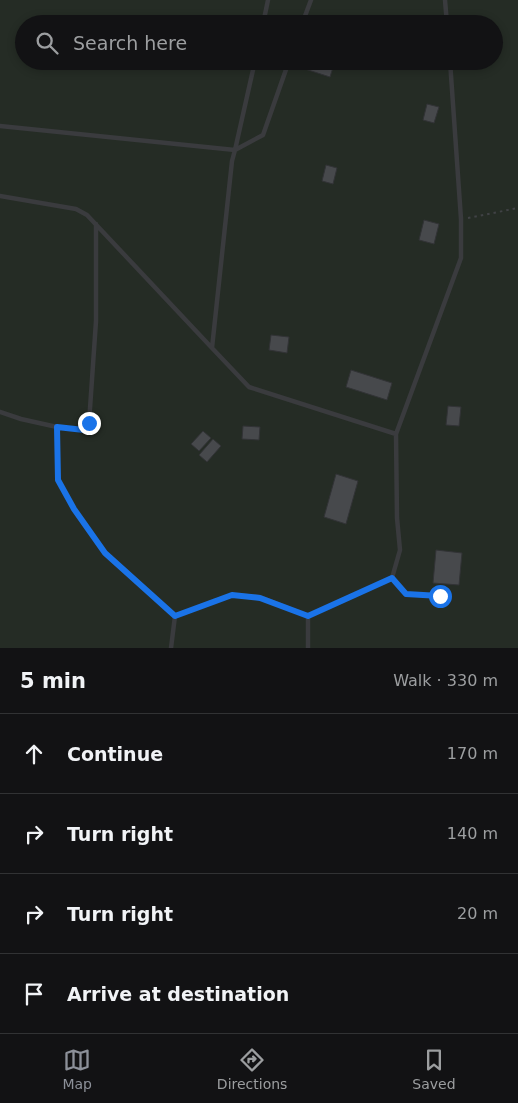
<!DOCTYPE html>
<meta charset="utf-8">
<style>
:root{--surface:#121214;--page:#1b1b1d;--text:#f1f3f6;--muted:#9c9ea0;--line:#313234;--accent:#8c9099}
body{margin:0;font-family:"DejaVu Sans",sans-serif;background:var(--page);color:var(--text)}
.stop{position:absolute;width:15px;height:15px;margin:-11px;border:4px solid #1a73e8;border-radius:50%;background:#fff}
.stop.end{background:#1a73e8;border-color:#fff;box-shadow:0 1px 5px #0008}
.list{margin:0;padding:0;list-style:none}
h2{display:flex;justify-content:space-between;align-items:center;height:65px;margin:0;padding:0 20px;font-size:21px}
h2 small{font-size:16px;font-weight:400;color:var(--muted)}
.list li{display:grid;grid-template-columns:32px 1fr auto;gap:15px;align-items:center;box-sizing:border-box;height:80px;padding:0 20px;border-top:1px solid var(--line)}
.list b{display:block;font-size:19px;white-space:nowrap}
.list em{font-size:16px;font-style:normal;color:var(--muted)}
.icon{flex:none;width:28px;height:28px;fill:none;stroke:currentColor;stroke-width:2;stroke-linecap:round;stroke-linejoin:round}
.map{position:relative;flex:none;width:518px;height:648px;overflow:hidden}
.search{position:absolute;background:var(--surface);box-shadow:0 2px 8px #0003;left:15px;right:15px;top:15px;height:55px;display:flex;align-items:center;gap:12px;box-sizing:border-box;padding:0 18px;border-radius:28px;color:var(--muted);font-size:19px}
.sheet{height:385px;background:var(--surface)}
nav{display:flex;justify-content:space-around;align-items:center;box-sizing:border-box;height:70px;border-top:1px solid var(--line);background:var(--surface);font-size:14px;color:var(--muted)}
nav a{display:grid;justify-items:center;gap:2px}
nav .on{color:var(--accent)}
.map>svg:first-child{display:block}
.green{fill:#252c25;fill-rule:evenodd}
.building{fill:#47494c;stroke:#323336}
.lines{fill:none;stroke-linecap:round;stroke-linejoin:round}
.path{stroke:#404245;stroke-width:2;stroke-dasharray:2.5 4;stroke-linecap:butt}
.lane{stroke:#3a3b3e;stroke-width:4.5}
.route{stroke:#1a73e8;stroke-width:6}
</style>
<div class="map">
<svg width="518" height="648" viewBox="0 0 518 648">
<rect width="100%" height="100%" fill="#18181a"/>
<path class="green" d="M0,0H518V648H0ZM24,24H494V61H24Z"/>
<path class="building" d="M322,18L340,24H320Z
M308,61H335L330,77L305,69Z
M427,104L439,107L434,123L423,120Z
M326,165L337,168L333,184L322,181Z
M424,220L439,224L434,244L419,240Z
M271,335L289,337L287,353L269,350Z
M351,370L392,383L387,400L346,387Z
M448,406L461,407L459,426L446,425Z
M243,426L260,427L259,440L242,439Z
M203,431L211,438L199,451L191,444Z
M213,439L221,446L207,462L199,455Z
M336,474L358,481L346,524L324,517Z
M436,550L462,553L459,585L433,583Z"/>
<g class="lines">
<path class="path" d="M468,218L518,208"/>
<path class="lane" d="M445,0L447,24
M263,24L268,0
M302,24L311,0
M289,61L263,135L235,150L232,161L212,348L249,387L396,434
M0,126L235,150L255,61
M0,196L76,209L87,215L212,348
M96,224V321L89,423L88,428L84,430L57,427L58,480L74,509L105,553L175,616L232,595L260,597L308,616L392,578L400,550L397,518L396,434L461,258V219L450,61
M0,412L21,419L57,427
M392,578L406,594L440,596
M308,616V648
M171,648L175,616"/>
</g>
<g class="lines">
<path class="route" d="M89,423L88,428L84,430L57,427L58,480L74,509L105,553L175,616L232,595L260,598L308,616L392,578L406,594L440,596"/>
</g>
</svg>
<div class="stop" style="left:440px;top:596px"></div>
<div class="stop end" style="left:89px;top:423px"></div>
<div class="search"><svg class="icon" aria-label="search" viewBox="0 0 24 24"><circle cx="10" cy="10" r="6"/><path d="M15 15l6 6"/></svg>Search here</div>
</div>
<section class="sheet">
<h2>5 min<small>Walk · 330 m</small></h2>
<ul class="list">
<li><svg class="icon" aria-label="ahead" viewBox="0 0 24 24"><path d="M12 20V5M6 11l6-6 6 6"/></svg><div><b>Continue</b></div><em>170 m</em></li>
<li><svg class="icon" aria-label="right" viewBox="0 0 24 24"><path d="M7 20v-9h11M14 6l5 5-5 5"/></svg><div><b>Turn right</b></div><em>140 m</em></li>
<li><svg class="icon" aria-label="right" viewBox="0 0 24 24"><path d="M7 20v-9h11M14 6l5 5-5 5"/></svg><div><b>Turn right</b></div><em>20 m</em></li>
<li><svg class="icon" aria-label="arrive" viewBox="0 0 24 24"><path d="M6 21V4h12l-3 4 3 4H6"/></svg><div><b>Arrive at destination</b></div></li>
</ul>
</section>
<nav>
<a class="on"><svg class="icon" aria-label="map" viewBox="0 0 24 24"><path d="M3 6l6-2 6 2 6-2v14l-6 2-6-2-6 2zM9 4v14M15 6v14"/></svg>Map</a>
<a><svg class="icon" aria-label="directions" viewBox="0 0 24 24"><path d="M12 3l9 9-9 9-9-9zM9 14v-3h6M13 9l2 2-2 2"/></svg>Directions</a>
<a><svg class="icon" aria-label="saved" viewBox="0 0 24 24"><path d="M7 4h10v16l-5-4-5 4z"/></svg>Saved</a>
</nav>
